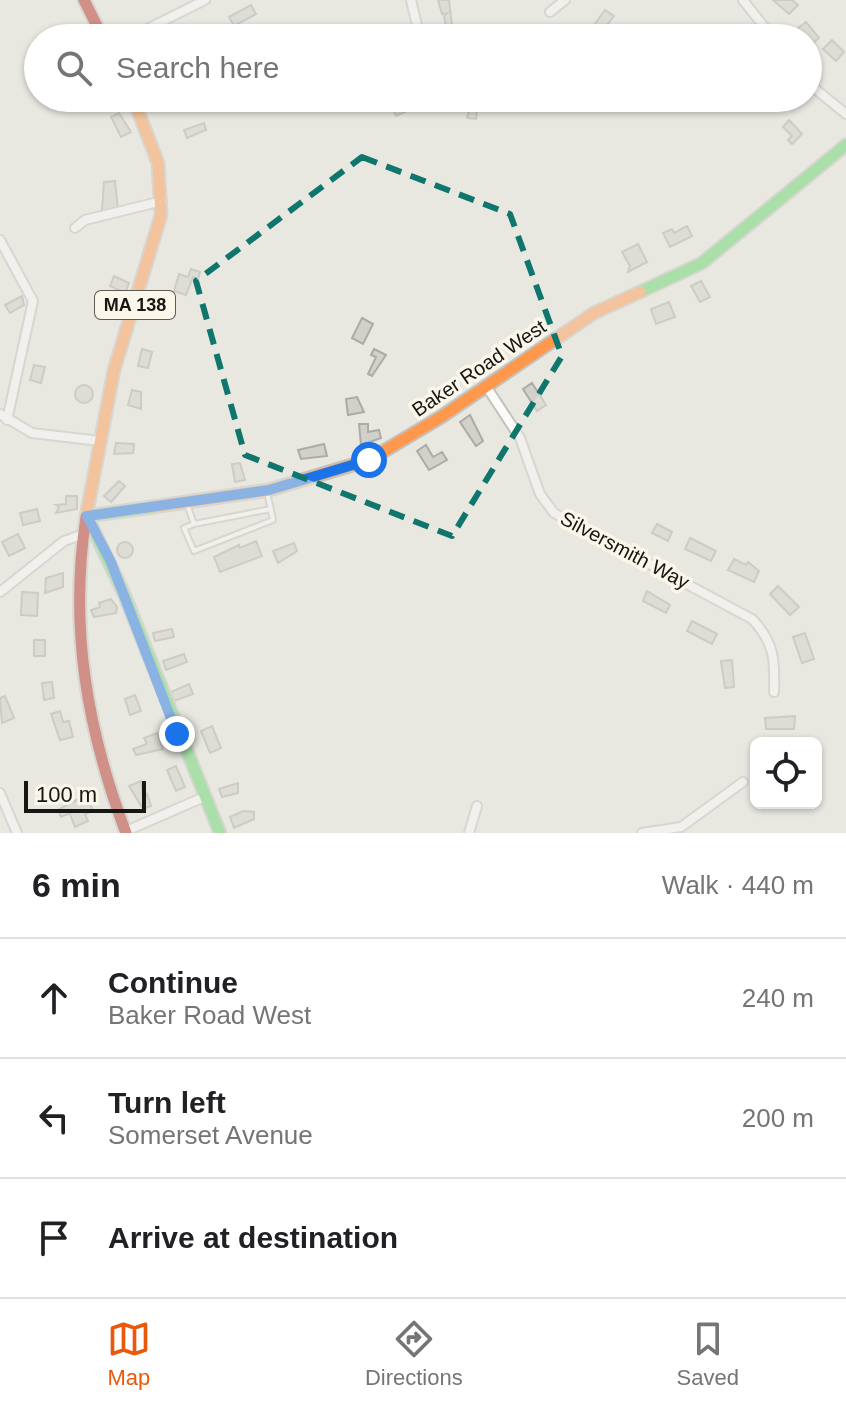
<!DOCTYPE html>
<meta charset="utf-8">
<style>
:root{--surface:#fff;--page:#f2f2f2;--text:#202124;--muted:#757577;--line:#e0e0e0;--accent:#ea580c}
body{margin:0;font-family:Arial,sans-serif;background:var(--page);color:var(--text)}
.controls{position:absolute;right:24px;bottom:24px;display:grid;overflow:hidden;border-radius:12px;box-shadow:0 2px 6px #0004}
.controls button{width:72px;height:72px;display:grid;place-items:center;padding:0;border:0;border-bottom:2px solid var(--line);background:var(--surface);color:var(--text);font:40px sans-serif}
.scale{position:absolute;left:24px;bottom:20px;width:122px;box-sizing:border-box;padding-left:8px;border:4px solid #171612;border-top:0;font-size:22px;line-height:28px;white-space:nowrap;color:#171612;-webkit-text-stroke:6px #faf7ea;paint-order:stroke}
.stop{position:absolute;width:24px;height:24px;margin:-18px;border:6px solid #1a73e8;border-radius:50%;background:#fff}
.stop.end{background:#1a73e8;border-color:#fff;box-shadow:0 2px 8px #0008}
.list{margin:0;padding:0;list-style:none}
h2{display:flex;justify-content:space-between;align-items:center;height:104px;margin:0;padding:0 32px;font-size:34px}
h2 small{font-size:26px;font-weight:400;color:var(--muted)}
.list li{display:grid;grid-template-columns:52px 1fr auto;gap:24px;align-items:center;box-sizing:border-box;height:120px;padding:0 32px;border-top:2px solid var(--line)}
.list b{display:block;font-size:30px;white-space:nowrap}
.list p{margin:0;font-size:26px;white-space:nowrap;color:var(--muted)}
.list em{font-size:26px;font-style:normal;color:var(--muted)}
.icon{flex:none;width:44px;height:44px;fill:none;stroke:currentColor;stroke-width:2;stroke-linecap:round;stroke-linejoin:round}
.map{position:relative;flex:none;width:846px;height:833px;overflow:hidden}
.search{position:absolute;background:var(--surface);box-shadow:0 2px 6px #0004;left:24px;right:24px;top:24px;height:88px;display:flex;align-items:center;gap:20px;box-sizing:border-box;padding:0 28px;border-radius:44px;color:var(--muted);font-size:30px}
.sheet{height:464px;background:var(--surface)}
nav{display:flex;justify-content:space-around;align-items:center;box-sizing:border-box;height:112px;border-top:2px solid var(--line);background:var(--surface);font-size:22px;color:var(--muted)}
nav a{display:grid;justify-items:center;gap:4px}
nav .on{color:var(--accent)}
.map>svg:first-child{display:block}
.building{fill:#d1d0cb;stroke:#acaba6;stroke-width:2}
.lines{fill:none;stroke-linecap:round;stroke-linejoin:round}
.lane-casing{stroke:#c3c2be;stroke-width:8}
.street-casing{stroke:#c3c2be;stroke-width:12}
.fast-casing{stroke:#c3c2be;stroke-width:15}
.slow-casing{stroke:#c3c2be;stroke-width:15}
.jam-casing{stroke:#c3c2be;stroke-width:15}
.lane{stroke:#fcfbfa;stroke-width:4}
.street{stroke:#fcfbfa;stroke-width:8}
.fast{stroke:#63d668;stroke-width:11}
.slow{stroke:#ff974d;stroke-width:11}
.jam{stroke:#b3261e;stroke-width:11}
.route{stroke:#1a73e8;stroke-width:10}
.marked{fill:none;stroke:#0f766e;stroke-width:6;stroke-dasharray:16 10;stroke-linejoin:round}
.labels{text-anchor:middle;stroke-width:7;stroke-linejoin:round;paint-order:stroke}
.shield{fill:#faf7ea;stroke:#5b5a53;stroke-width:2}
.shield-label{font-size:18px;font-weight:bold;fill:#171612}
.street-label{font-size:20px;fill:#171612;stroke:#faf7ea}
</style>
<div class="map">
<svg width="846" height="833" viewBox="0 0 846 833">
<rect width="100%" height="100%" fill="#e8e7e0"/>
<path class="building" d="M438,0H449L452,25L446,26L444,16L447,13L442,14Z
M773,0H792L798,5L789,14Z
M251,5L256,14L234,26L229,17Z
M605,10L614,16L597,38L589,32Z
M806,22L819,38L810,46L808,38L796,30Z
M832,40L844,52L836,61L823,49Z
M399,98L405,112L396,116L389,100Z
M468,98H478L476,119L467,118L471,104Z
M119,113L131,132L121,137L111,117Z
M789,120L802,134L792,144L788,140L792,136L783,127Z
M204,123L206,130L187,138L184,130Z
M115,181L118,210L102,211L104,182Z
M687,226L692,236L670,247L663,233L672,229L674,233Z
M638,244L647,262L628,272L630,266L622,252Z
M191,269L200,272L198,279L193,277L186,295L174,291L179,274L188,277Z
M114,276L129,283L125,293L110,286Z
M701,281L710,297L700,302L691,286Z
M22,296L24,305L10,313L5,305Z
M669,302L675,317L656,324L651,309Z
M362,318L373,324L363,344L352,338Z
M142,349L152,352L148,368L138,366Z
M374,349L386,355L372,376L368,374L376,357L371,355Z
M34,365L45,367L41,383L30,380Z
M532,383L546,405L537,411L523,389Z
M75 394a9 9 0 1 1 18 0a9 9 0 1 1-18 0Z
M132,390L141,392V409L128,405Z
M357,397L364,412L348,415L346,399Z
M470,415L483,441L476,446L460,422Z
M359,424H368V432L379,430L381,438L361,445Z
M116,443L134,444L133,453L114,454Z
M324,444L327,456L301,459L298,450Z
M426,445L433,457L442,452L447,460L429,470L417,451Z
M240,463L245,480L235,482L232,464Z
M119,481L125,486L111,502L104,496Z
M66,496H77V509L56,513L59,507L56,505L66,504Z
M37,509L40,521L23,525L20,513Z
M657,524L672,532L668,541L652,533Z
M18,534L25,548L9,556L2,542Z
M690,538L716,551L711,561L685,549Z
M256,541L262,556L220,572L214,557L239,545L240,548Z
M117 550a8 8 0 1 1 16 0a8 8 0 1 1-16 0Z
M294,543L297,551L278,563L273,551Z
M734,559L746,565L748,562L759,571L754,582L728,570Z
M63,573V587L45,593L46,578Z
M778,586L799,607L790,615L770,594Z
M647,591L670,605L666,613L643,601Z
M22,592L38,593L37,616L21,615Z
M111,599L117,607L116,613L94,617L91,610L100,607L99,603Z
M692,621L717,634L712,644L687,631Z
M172,629L174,637L155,641L153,633Z
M805,633L814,659L802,663L793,637Z
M34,640H45V656H34Z
M184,654L187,662L166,670L163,661Z
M732,660L734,687L725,688L721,661Z
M52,682L54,698L44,700L42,683Z
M189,684L193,694L174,701L171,692Z
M135,695L141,711L130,715L125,699Z
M5,696L14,718L2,723L0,698Z
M60,711L63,722L69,721L73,737L60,740L51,714Z
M795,716L794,729H766L765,718Z
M212,726L221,748L210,753L201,731Z
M157,733L163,749L136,755L133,749L147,744L144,738Z
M176,766L185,787L176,791L167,770Z
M141,781L143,796L147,794L151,806L143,809L129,786Z
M238,783V793L222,797L219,789Z
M78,799L79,803L88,799L93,811L85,814L88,821L75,827L68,809V814L61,817L58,810Z
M243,811L254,812V819L234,828L230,817Z"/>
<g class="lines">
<g class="lane-casing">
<path id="lane" d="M187,504L194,524L184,528L194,551L273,520L267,492
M194,524L271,509"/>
</g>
<g class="street-casing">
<path id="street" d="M411,0L420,38
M743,0L773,38
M550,12L565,0
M129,38L205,0
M808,83L846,114
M75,228L85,220L162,201
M0,240L33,301L7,420
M486,386L520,438L540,494L554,513L752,619C775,643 775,661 774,692
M0,414L32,433L100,441
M0,592L64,541L84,534
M0,793L17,833
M124,832L204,797
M469,833L477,806
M642,833L681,827L743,782"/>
</g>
<g class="fast-casing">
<path id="fast" d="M640,292L702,263L846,145
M153,507L87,516L124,594L220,833"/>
</g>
<g class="slow-casing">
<path id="slow" d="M153,507L269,490L369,460L441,417L594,313L640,292
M86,517L114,370L161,215L158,163L133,98"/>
</g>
<g class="jam-casing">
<path id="jam" d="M84,0L103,38
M86,517C69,627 87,730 126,833"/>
</g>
<use href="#lane" class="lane"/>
<use href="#street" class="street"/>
<use href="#fast" class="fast"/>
<use href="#slow" class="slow"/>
<use href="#jam" class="jam"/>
</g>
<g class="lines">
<path class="route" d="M177,734L111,562L87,516L269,490L369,460"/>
</g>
<path d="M0 0H846V833H0ZM362,157L510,214L562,356L452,536L245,455L196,281Z" fill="#e8e7e0" fill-opacity=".55" fill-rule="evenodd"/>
<path class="marked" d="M362,157L510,214L562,356L452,536L245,455L196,281Z"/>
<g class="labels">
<rect class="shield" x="95" y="291" width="80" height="28" rx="6"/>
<g class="shield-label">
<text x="135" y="311">MA 138</text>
</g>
<g class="street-label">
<text transform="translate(479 368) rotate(-34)" y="7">Baker Road West</text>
<text transform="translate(625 550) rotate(28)" y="7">Silversmith Way</text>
</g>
</g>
</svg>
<div class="controls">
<button><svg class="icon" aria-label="locate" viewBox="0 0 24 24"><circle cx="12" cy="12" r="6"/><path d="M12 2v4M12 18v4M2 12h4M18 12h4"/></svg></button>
</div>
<div class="scale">100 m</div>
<div class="stop" style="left:369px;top:460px"></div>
<div class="stop end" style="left:177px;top:734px"></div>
<div class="search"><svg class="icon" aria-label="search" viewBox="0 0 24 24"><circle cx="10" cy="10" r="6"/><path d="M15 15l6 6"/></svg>Search here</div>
</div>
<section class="sheet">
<h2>6 min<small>Walk · 440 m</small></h2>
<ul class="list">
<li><svg class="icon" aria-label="ahead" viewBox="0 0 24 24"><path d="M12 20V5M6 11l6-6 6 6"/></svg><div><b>Continue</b><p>Baker Road West</p></div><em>240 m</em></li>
<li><svg class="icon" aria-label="left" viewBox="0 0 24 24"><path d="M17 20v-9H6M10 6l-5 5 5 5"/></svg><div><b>Turn left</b><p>Somerset Avenue</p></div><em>200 m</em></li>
<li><svg class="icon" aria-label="arrive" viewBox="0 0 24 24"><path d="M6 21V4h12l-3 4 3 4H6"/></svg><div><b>Arrive at destination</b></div></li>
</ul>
</section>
<nav>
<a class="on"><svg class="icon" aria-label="map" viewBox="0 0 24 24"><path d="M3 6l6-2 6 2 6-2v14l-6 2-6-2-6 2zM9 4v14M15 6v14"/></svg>Map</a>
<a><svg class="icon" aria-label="directions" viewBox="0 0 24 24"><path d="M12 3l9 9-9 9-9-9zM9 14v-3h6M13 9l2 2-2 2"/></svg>Directions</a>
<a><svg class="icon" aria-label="saved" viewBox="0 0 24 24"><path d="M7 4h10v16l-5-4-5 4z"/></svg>Saved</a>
</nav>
